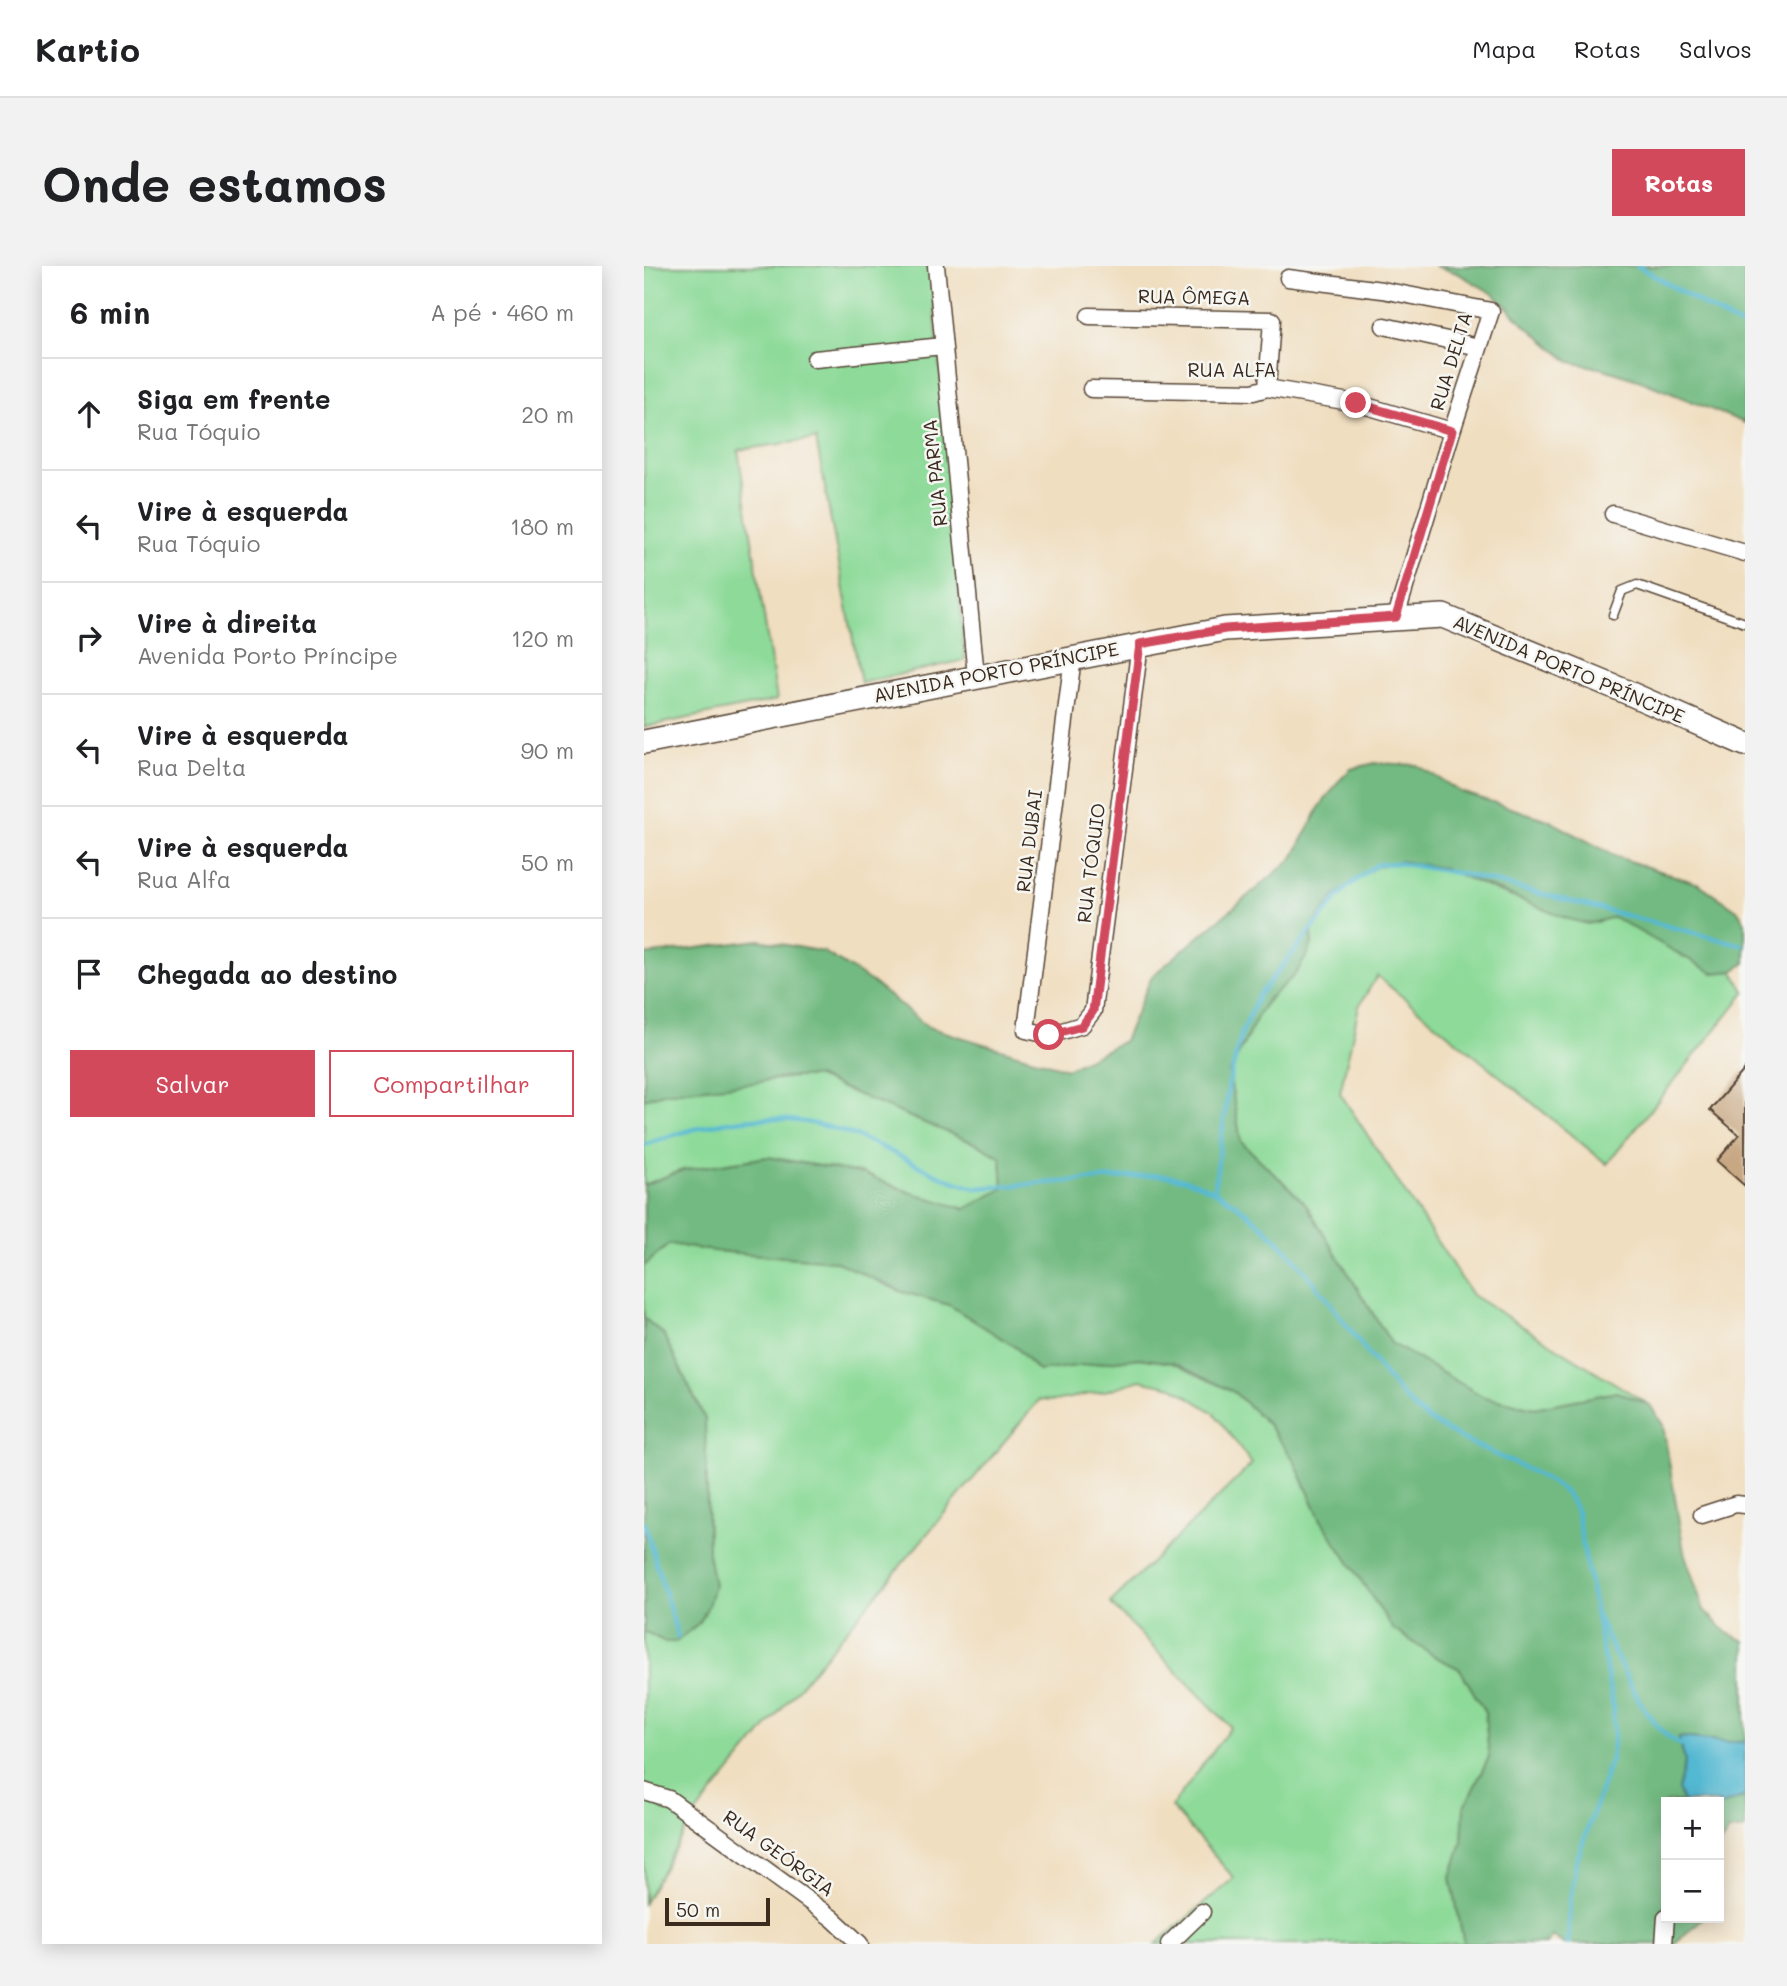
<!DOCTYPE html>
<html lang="pt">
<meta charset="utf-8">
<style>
:root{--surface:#fff;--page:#f2f2f2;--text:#202124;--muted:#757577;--line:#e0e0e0;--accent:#d1495b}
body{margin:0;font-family:Mali,sans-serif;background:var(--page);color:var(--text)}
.controls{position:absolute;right:21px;bottom:21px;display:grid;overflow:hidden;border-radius:0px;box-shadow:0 4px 18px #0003}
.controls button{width:63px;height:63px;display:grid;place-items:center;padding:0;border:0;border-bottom:2px solid var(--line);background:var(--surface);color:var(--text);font:35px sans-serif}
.scale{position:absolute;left:21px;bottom:18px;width:105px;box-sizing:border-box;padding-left:7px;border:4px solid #3b2a1e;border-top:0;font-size:19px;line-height:24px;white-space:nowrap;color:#3b2a1e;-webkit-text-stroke:5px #f6f6f2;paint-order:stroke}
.stop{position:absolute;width:21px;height:21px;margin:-16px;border:5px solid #d1495b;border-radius:50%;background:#fff}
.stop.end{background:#d1495b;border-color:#fff;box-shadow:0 2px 7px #0008}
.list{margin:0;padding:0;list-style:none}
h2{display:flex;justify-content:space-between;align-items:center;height:91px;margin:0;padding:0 28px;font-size:30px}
h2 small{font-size:23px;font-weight:400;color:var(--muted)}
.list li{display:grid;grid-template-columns:46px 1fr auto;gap:21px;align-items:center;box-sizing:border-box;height:112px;padding:0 28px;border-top:2px solid var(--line)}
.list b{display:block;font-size:26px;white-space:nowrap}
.list p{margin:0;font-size:23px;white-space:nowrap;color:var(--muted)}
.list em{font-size:23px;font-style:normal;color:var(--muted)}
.actions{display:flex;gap:14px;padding:21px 28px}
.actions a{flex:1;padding:16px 0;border:2px solid var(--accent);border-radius:0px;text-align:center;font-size:24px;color:var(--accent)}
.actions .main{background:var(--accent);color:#fff}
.icon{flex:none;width:38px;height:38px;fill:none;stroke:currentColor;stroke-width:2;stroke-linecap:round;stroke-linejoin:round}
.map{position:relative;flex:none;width:1101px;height:1678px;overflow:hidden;border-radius:0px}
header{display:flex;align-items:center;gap:42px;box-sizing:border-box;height:98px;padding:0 35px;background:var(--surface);border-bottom:2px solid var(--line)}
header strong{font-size:33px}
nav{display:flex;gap:38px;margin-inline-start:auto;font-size:24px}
.intro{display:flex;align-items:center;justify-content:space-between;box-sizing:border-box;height:168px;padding:0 42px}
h1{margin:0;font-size:49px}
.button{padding:18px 32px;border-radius:0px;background:var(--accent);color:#fff;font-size:24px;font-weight:700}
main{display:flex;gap:42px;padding:0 42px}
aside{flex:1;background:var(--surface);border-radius:0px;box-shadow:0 4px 18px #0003}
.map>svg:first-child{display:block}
.green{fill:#8dda99;stroke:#64825c;stroke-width:2}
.forest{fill:#72ba81;stroke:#567250;stroke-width:2}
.water{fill:#53b8d1;stroke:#477178;stroke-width:2}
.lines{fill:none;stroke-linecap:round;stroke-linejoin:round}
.stream{stroke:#53b8d1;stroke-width:4.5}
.building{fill:#c8a783}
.lane-casing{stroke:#564536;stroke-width:11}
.street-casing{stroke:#564536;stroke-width:19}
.secondary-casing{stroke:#564536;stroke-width:26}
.lane{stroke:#fff;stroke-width:8}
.street{stroke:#fff;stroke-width:16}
.secondary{stroke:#fff;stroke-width:23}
.route{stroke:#d1495b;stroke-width:9}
.labels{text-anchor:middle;stroke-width:5;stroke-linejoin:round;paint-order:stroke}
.street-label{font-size:19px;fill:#3b2a1e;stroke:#f6f6f2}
</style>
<header>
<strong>Kartio</strong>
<nav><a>Mapa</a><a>Rotas</a><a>Salvos</a></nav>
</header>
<div class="intro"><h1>Onde estamos</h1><a class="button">Rotas</a></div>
<main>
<aside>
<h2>6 min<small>A pé · 460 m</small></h2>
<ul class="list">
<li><svg class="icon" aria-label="ahead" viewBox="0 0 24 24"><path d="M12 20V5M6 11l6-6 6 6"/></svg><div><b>Siga em frente</b><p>Rua Tóquio</p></div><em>20 m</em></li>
<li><svg class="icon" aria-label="left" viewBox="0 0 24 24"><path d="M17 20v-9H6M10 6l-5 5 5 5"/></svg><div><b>Vire à esquerda</b><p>Rua Tóquio</p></div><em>180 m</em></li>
<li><svg class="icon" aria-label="right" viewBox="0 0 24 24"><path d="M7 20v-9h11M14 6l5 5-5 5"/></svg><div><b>Vire à direita</b><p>Avenida Porto Príncipe</p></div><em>120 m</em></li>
<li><svg class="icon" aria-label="left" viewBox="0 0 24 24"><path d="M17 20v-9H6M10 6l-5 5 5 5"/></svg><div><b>Vire à esquerda</b><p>Rua Delta</p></div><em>90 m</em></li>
<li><svg class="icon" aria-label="left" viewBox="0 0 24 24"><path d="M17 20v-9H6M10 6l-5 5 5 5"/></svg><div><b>Vire à esquerda</b><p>Rua Alfa</p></div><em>50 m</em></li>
<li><svg class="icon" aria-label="arrive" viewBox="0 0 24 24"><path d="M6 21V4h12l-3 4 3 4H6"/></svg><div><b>Chegada ao destino</b></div></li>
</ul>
<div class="actions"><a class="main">Salvar</a><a>Compartilhar</a></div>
</aside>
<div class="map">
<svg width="1101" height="1678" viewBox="0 0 1101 1678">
<rect width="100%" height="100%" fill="#f6f6f2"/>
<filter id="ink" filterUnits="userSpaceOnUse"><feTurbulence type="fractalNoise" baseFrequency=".0143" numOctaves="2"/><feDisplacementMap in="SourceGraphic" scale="14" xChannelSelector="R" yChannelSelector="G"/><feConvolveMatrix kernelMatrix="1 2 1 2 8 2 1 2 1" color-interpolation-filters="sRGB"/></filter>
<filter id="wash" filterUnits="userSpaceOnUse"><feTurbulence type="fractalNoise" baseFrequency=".00686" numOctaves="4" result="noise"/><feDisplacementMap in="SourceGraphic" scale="28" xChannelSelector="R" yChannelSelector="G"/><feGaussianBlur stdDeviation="1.57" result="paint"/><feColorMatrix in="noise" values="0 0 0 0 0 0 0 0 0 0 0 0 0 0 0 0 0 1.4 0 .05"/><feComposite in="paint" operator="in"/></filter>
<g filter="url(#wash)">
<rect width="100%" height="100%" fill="#f0dec0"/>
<path class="green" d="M0,0H287L321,394L217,417L172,173L94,184L133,434L0,461Z
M756,595L799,602L857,627L944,658L970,651L1069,707L1089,705L1101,727L963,898L733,710L715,740L696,827L828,1029L1006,1139L973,1126L890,1142L840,1131L747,1077L661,937L597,876L585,807L616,745L668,678C665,646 703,617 729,603C737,598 747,597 756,595Z
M160,810L173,811L271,853L335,879L357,892L359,923L321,944L265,926L220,908L124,891L39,904L0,919V833L19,827Z
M25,978L70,985L191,995L256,1025L305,1039L373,1082L394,1105L495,1092L529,1097L590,1126L622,1156L650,1194L677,1254L790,1390L816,1403L841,1446L845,1491L820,1542L818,1576L807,1611L820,1678H512L590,1612L527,1541L587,1461L466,1337L608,1198L570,1147L529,1121L496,1114L461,1125L410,1135L395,1134L146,1432L49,1551L0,1637V1365L21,1376L70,1319L64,1288L63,1211L37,1107L19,1068L0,1052V1000Z"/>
<path class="forest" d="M791,0H1101V157L997,115L960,103L926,96L881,59L851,29L813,7Z
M731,497L773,499L817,526L904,554L973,591L1055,618L1093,644L1101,656V697L1089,705L1069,707L970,651L944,658L924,653L799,602L756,595L731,601L712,614L692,629L674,652L667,667L668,678L662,691L650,710L624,733L616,745L585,807L597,876L661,937L747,1077L840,1131L890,1142L973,1126L1006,1139L1019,1159L1040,1286L1060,1344L1083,1367L1101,1375V1476H1085L1035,1471L1041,1496L1034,1523L1039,1536H1022V1652H1059L1030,1678H920L908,1670L902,1678H820L807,1611L818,1576L820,1542L845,1491L841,1446L816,1403L790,1390L749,1363L677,1254L650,1194L622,1156L590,1126L529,1097L495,1092L394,1105L373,1082L305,1039L256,1025L191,995L70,985L25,978L0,1000V919L39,904L124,891L220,908L265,926L321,943L359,923L357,891L335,879L271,853L173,811H141L110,817L42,824L19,827L0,833V689L115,674L180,686L228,716L284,761L423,803L480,775L508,710L649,592L675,542L695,515L707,503Z
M0,1052L19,1068L61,1153L64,1288L70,1319L64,1340L56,1356L32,1376H21L0,1365Z
M1101,1530V1563L1085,1565L1076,1578L1075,1592V1540Z"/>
<path class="water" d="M1035,1471L1085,1476H1101V1530L1075,1540V1536H1039L1034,1523L1041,1496Z"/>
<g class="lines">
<path class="stream" d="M994,0L1078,50L1101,61
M0,879C80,850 143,840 224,875C260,890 293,913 332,922L514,909C626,916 696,1066 767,1139C792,1165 848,1186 882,1203C896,1210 912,1217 923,1229C928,1234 930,1241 933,1247L969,1441L970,1469L967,1493L932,1597L926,1636L924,1678
M570,924L585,817L597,769L614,730L700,624L726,603L735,598L754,597L819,608L1098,679
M0,1256L34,1371
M953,1350C971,1385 1003,1471 1042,1480"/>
</g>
<g id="blocks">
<path class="building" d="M1101,803V920L1073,895L1095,869L1066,844Z"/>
</g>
</g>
<g filter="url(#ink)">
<use href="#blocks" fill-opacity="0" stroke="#564536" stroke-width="2"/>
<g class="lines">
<g class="lane-casing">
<path id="lane" d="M969,349L978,325L993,319L1101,357"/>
</g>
<g class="street-casing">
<path id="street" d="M292,0L332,410
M644,12L738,24L847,45L808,165L752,351
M445,50L628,54L623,122
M740,60L835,81
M171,93L299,80
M447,123L609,126L623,122L712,137L808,165
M969,248L1101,287
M429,391L382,764L405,769L438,759L449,745L496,378
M1058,1249L1092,1238L1101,1239
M0,1525L25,1533L188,1652L216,1678
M525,1678L558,1646
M1020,1678L1022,1651"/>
</g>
<g class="secondary-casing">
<path id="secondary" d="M0,476L581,363L799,350L978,424L1101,478"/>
</g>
<use href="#lane" class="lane"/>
<use href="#street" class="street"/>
<use href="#secondary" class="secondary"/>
</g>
</g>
<g class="lines" filter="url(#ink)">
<path class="route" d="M405,769L438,760L449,745L496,378L581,363L752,351L808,165L712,137"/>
</g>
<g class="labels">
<g class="street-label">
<text transform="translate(550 31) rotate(1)" y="7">RUA ÔMEGA</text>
<text transform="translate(807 95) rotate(-73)" y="7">RUA DELTA</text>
<text x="588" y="111">RUA ALFA</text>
<text transform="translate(291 207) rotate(-96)" y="7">RUA PARMA</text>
<text transform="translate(925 403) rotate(23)" y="7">AVENIDA PORTO PRÍNCIPE</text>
<text transform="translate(352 406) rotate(-11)" y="7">AVENIDA PORTO PRÍNCIPE</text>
<text transform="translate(385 575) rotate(-83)" y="7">RUA DUBAI</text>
<text transform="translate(447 597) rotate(-83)" y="7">RUA TÓQUIO</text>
<text transform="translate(135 1587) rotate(36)" y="7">RUA GEÓRGIA</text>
</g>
</g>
</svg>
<div class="controls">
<button>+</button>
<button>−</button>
</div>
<div class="scale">50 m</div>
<div class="stop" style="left:405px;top:769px"></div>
<div class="stop end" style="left:712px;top:137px"></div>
</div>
</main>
